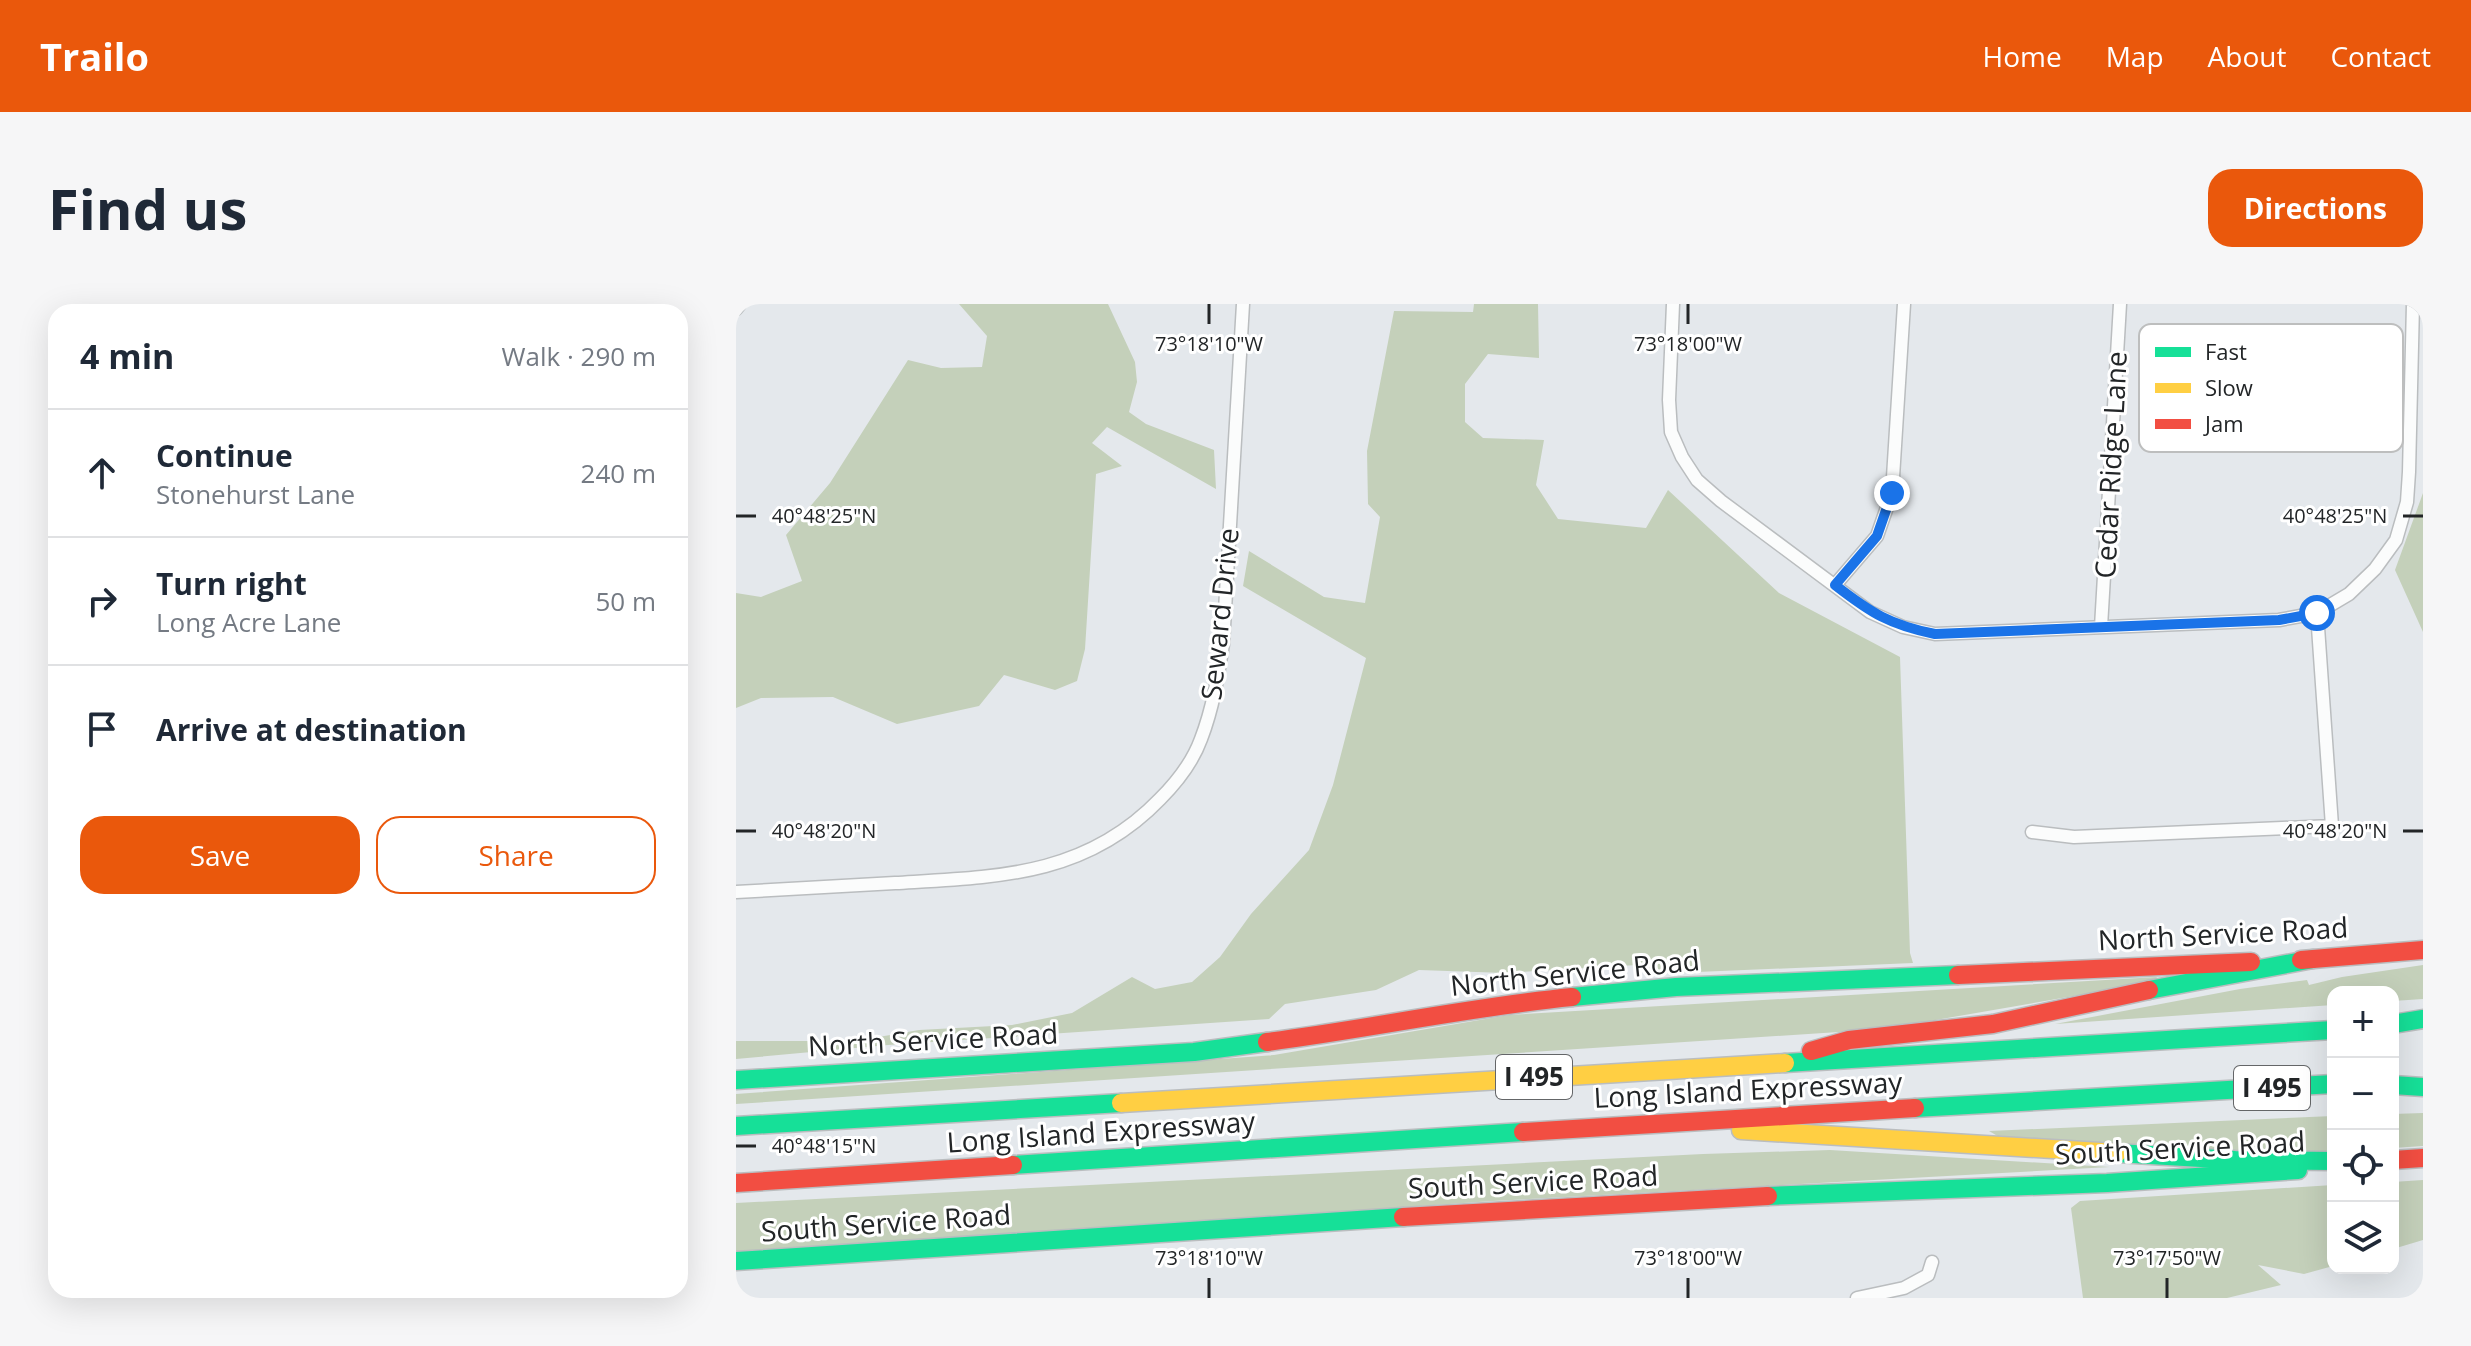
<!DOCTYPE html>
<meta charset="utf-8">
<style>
:root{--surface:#fff;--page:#f6f6f7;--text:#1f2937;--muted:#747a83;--line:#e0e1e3;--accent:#ea580c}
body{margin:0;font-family:"Open Sans",sans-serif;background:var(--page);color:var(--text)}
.controls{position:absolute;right:24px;bottom:24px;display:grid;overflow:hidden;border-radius:16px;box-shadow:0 8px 32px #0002}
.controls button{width:72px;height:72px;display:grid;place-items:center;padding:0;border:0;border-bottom:2px solid var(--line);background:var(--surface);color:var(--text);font:40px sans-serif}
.stop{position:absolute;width:24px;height:24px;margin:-18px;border:6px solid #1a73e8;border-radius:50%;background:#fff}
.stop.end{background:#1a73e8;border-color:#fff;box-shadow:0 2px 8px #0008}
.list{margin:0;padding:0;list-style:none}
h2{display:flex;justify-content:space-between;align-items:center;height:104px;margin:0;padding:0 32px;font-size:34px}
h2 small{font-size:26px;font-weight:400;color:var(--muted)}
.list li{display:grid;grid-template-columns:52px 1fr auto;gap:24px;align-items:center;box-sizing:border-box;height:128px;padding:0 32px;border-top:2px solid var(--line)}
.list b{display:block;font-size:30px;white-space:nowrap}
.list p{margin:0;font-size:26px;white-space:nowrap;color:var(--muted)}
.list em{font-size:26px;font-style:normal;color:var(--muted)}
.actions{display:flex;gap:16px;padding:24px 32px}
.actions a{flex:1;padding:18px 0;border:2px solid var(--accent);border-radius:24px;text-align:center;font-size:28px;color:var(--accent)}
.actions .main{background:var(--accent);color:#fff}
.icon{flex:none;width:44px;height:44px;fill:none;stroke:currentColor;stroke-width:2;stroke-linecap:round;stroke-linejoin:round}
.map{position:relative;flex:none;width:1687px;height:994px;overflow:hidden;border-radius:24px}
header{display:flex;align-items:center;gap:48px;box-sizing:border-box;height:112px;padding:0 40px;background:var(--accent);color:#fff}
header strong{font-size:38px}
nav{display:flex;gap:44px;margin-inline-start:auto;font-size:28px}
.intro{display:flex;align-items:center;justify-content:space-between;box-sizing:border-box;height:192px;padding:0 48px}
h1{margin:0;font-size:56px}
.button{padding:20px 36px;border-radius:24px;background:var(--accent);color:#fff;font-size:28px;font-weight:700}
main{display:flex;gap:48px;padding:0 48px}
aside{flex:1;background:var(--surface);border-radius:24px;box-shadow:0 8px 32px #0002}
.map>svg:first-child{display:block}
.green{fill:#c4d0ba}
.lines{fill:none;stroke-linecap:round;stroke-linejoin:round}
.street-casing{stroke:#babdbf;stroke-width:15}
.fast-casing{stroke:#babdbf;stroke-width:21}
.slow-casing{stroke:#babdbf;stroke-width:21}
.jam-casing{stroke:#babdbf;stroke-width:21}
.street{stroke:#fbfcfc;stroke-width:12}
.fast{stroke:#16e098;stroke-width:18}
.slow{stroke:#ffcf43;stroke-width:18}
.jam{stroke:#f24e42;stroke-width:18}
.route{stroke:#1a73e8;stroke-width:10}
.ticks{fill:none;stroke:#222527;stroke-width:3}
.labels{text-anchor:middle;stroke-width:6;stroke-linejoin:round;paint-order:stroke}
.shield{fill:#fff;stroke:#646668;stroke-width:2}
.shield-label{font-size:26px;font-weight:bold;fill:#222527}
.street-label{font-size:28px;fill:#222527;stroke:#fff}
.key{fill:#fff;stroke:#bdbebe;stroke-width:2}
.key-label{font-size:22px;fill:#222527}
.ticks-label{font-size:20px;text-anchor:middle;fill:#222527;stroke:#fff;stroke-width:6;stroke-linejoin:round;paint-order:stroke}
</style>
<header>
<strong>Trailo</strong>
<nav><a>Home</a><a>Map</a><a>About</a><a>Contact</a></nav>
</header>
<div class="intro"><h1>Find us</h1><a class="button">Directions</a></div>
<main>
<aside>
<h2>4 min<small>Walk · 290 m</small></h2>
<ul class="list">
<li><svg class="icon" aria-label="ahead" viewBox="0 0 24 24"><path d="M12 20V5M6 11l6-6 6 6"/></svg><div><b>Continue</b><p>Stonehurst Lane</p></div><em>240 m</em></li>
<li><svg class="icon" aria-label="right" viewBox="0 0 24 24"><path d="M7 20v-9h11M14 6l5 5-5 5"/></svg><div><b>Turn right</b><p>Long Acre Lane</p></div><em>50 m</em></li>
<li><svg class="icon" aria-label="arrive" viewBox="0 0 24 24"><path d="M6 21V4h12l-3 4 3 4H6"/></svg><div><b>Arrive at destination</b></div></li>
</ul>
<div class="actions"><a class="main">Save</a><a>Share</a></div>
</aside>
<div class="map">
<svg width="1687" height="994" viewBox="0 0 1687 994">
<rect width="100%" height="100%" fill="#e4e8ec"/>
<path class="green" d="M223,0H372L399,58L401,78L393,108L410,120L478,146L480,185L371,123L356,139L386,162L360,170L349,345L341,377L319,386L268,371L243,402L161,420L97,393L25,394L0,404V289L25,293L66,277L50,231L94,179L172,56L205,64L246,63L251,32Z
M738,0H802L803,54L752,50L729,80V118L747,134L808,136L800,181L822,215L910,224L932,186L1043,289L1164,353L1174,649L1177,659L913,670L901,661L769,669L683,666L640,686L549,700L533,715L152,741L0,755V737H134L131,735L183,726L276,721L336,709L396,673L419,685L456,678L484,653L515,610L573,546L597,481L630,354L507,282L513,247L588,293L629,299L644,213L632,200L631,147L658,7L737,8Z
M1687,189V328L1659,266Z
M1687,661V695L1657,697V688H1597V701L1319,720L1504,685L1571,676L1573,681L1606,673Z
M1421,673L1418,678L1148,725L0,800V790L538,751L773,711Z
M1687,809V842L1657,844V810Z
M1597,812V848L1525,850L1265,834L1253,827Z
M1094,846L1374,863L757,897L0,949V899L967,850Z
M1687,876V936L1657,945V878Z
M1597,881V962L1568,970L1522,961L1545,981L1491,994H1347L1335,904L1344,897Z"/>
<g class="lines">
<g class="street-casing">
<path id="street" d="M937,0L933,96L935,128L946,153L961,176L985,197L1134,308L1167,323L1199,330L1543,316L1581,309L1613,290L1639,265L1660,236L1671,198L1673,168L1677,0
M0,5L4,0
M1099,281L1141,232L1156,189L1168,0
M1365,323L1384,0
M1296,528L1338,533L1596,522L1581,309
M0,588C53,585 106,582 159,579C260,573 349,573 424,495C440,479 457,457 465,435C477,404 482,372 487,340L507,0
M1121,994L1168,984L1192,971L1196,958"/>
</g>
<g class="fast-casing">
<path id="fast" d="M1413,686L1577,655
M836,693L940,683L1222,671
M1657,720L1687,715
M1049,759L1597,726
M0,776L458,748L531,738
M1657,781L1687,783
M1179,804L1597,780
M0,822L385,799
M1381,849L1499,856L1597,857
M277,861L787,828
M1032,892L1371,879L1562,866
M0,957L667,913"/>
</g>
<g class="slow-casing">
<path id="slow" d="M385,799L1049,759
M1005,826L1381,849"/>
</g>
<g class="jam-casing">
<path id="jam" d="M1565,656L1687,646
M1222,671L1515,658
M531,738C633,725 734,703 836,693
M1075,747L1113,736L1257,720L1413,686
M787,828L1179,804
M1657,856L1687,854
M0,879L277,861
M667,913L1032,892"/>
</g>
<use href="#street" class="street"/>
<use href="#fast" class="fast"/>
<use href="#slow" class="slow"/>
<use href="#jam" class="jam"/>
</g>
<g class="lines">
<path class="route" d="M1156,189L1141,232L1099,281C1135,309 1154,321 1199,330L1543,316L1581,309"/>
</g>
<path class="ticks" d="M473,0V20M952,0V20M0,212H20M1667,212H1687M0,527H20M1667,527H1687M0,842H20M473,974V994M952,974V994M1431,974V994"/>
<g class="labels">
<g class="shield">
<rect x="760" y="751" width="76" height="44" rx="6"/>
<rect x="1498" y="762" width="76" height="44" rx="6"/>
</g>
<g class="shield-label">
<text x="798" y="782">I 495</text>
<text x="1536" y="793">I 495</text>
</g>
<g class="street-label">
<text transform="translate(1375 161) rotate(-87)" y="10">Cedar Ridge Lane</text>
<text transform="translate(484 310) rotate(-84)" y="10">Seward Drive</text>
<text transform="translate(1487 630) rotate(-3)" y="10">North Service Road</text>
<text transform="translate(839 669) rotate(-6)" y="10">North Service Road</text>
<text transform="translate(197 736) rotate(-3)" y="10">North Service Road</text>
<text transform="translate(1012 786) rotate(-3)" y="10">Long Island Expressway</text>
<text transform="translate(365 828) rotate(-4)" y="10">Long Island Expressway</text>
<text transform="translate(1444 844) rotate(-3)" y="10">South Service Road</text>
<text transform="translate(797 878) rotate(-3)" y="10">South Service Road</text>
<text transform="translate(150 919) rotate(-4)" y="10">South Service Road</text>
</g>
</g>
<rect x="1403" y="20" width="264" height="128" rx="12" class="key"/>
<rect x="1419" y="43" width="36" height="10" fill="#16e098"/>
<rect x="1419" y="79" width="36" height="10" fill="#ffcf43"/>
<rect x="1419" y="115" width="36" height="10" fill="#f24e42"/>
<g class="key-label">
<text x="1469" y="56">Fast</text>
<text x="1469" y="92">Slow</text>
<text x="1469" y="128">Jam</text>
</g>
<g class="ticks-label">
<text x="473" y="47">73°18'10"W</text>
<text x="952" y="47">73°18'00"W</text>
<text x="88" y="219">40°48'25"N</text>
<text x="1599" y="219">40°48'25"N</text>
<text x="88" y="534">40°48'20"N</text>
<text x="1599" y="534">40°48'20"N</text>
<text x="88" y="849">40°48'15"N</text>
<text x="473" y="961">73°18'10"W</text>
<text x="952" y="961">73°18'00"W</text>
<text x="1431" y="961">73°17'50"W</text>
</g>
</svg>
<div class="controls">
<button>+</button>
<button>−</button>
<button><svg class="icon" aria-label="locate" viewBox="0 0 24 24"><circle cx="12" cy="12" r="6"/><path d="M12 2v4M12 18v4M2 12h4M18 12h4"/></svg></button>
<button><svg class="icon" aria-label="layers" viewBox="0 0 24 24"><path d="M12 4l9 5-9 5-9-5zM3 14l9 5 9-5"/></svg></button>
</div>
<div class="stop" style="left:1581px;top:309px"></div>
<div class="stop end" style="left:1156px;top:189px"></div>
</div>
</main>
